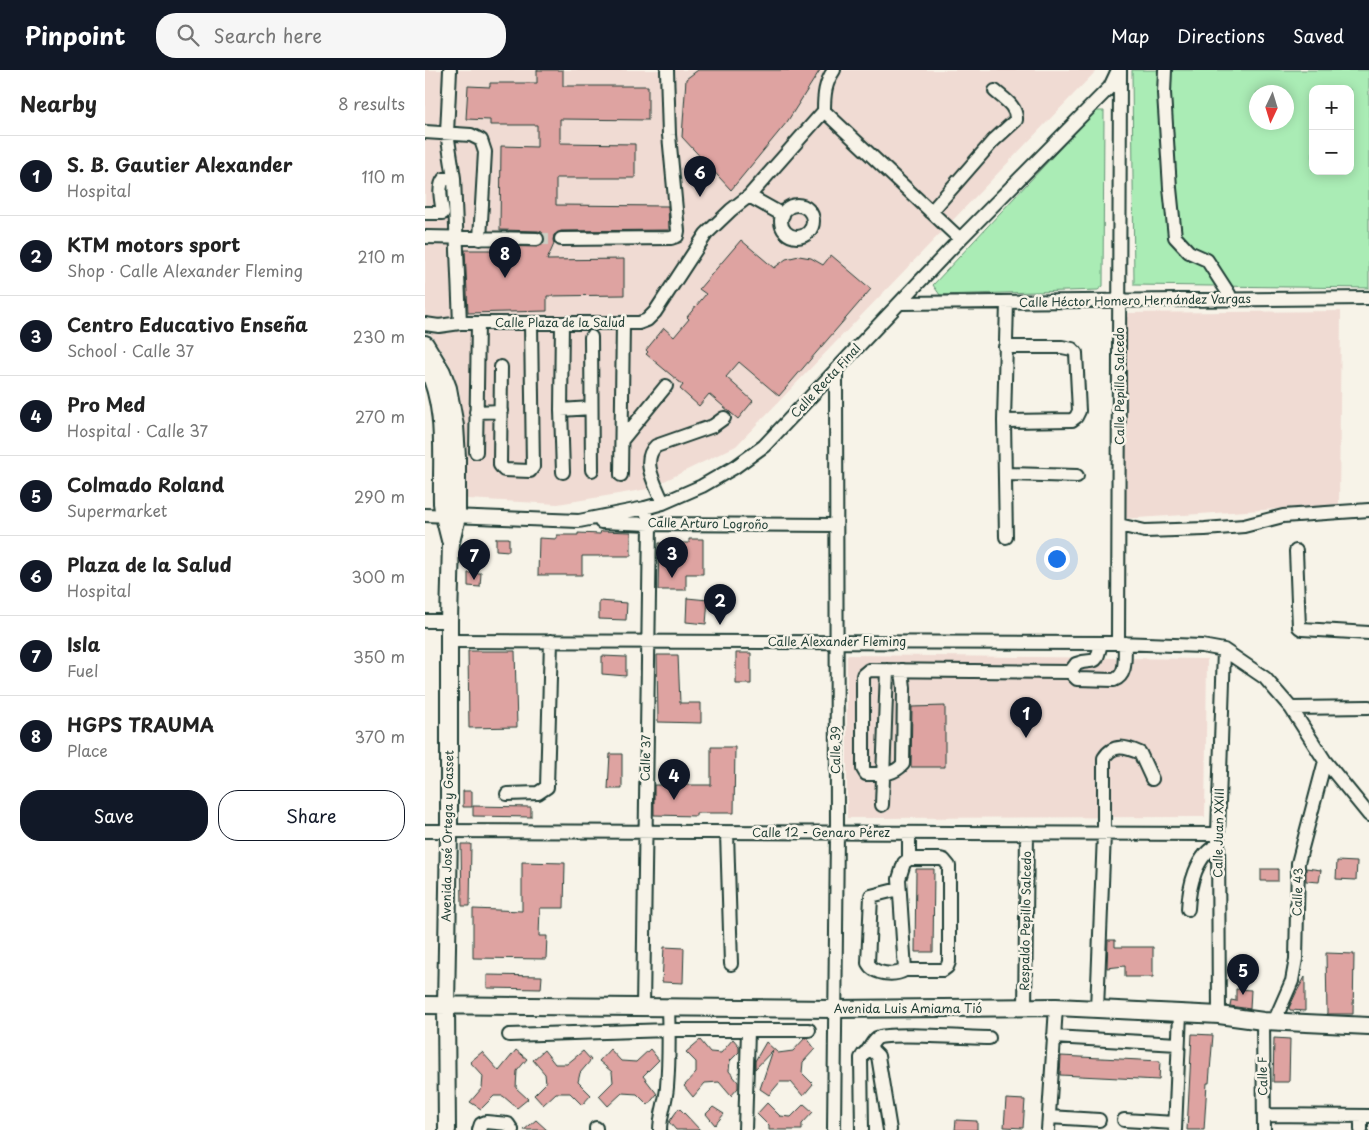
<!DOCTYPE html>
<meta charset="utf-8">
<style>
:root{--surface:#fff;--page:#f6f6f6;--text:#222;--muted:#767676;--line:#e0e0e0;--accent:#111827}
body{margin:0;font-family:"Playpen Sans",sans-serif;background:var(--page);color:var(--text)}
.controls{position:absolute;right:15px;top:15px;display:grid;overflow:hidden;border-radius:10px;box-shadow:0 2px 12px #0003}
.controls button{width:45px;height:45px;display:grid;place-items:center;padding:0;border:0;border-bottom:1px solid var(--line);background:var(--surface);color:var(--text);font:25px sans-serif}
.compass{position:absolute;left:824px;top:15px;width:45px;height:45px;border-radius:50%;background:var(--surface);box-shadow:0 2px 12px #0003;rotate:184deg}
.you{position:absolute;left:631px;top:488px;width:18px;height:18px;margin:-12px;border:4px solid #fff;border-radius:50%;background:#1a73e8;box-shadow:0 0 0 8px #1a73e833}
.badge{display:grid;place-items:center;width:32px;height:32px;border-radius:50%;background:var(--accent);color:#fff;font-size:16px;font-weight:700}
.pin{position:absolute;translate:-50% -41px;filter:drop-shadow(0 1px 2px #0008)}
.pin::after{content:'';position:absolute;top:26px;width:18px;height:15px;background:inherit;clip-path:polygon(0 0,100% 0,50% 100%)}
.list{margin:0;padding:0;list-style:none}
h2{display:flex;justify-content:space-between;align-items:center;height:65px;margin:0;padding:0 20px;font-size:21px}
h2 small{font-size:16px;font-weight:400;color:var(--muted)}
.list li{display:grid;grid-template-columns:32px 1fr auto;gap:15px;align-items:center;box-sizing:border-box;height:80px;padding:0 20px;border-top:1px solid var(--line)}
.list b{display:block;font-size:19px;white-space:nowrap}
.list p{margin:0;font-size:16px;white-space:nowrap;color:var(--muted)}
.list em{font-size:16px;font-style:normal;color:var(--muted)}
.actions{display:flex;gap:10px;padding:15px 20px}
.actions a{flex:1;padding:11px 0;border:1px solid var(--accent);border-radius:20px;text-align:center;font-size:18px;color:var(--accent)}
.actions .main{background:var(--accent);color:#fff}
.icon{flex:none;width:28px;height:28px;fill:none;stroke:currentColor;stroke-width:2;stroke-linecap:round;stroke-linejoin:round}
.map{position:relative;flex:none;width:944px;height:1060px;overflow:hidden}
header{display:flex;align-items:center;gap:30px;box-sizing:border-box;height:70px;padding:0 25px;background:var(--accent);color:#fff}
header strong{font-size:24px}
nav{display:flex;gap:28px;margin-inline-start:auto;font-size:18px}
.search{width:350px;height:45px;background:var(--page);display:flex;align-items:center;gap:12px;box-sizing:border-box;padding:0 18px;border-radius:20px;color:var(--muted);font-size:19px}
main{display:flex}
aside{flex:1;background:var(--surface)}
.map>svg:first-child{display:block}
.built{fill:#f0dbd3}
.green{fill:#aaecb5;stroke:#649474;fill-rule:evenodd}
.building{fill:#dea3a1;stroke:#1f3d34}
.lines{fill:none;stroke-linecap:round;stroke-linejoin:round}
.minor-tunnel{stroke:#cccfc4;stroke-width:12;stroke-dasharray:12 6;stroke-linecap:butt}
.minor-casing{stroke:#1f3d34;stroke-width:16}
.major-casing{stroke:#1f3d34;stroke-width:20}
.minor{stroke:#f7f3e8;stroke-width:12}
.major{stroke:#f7f3e8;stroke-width:16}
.labels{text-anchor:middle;stroke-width:5;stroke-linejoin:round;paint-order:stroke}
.street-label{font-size:12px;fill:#1f3d34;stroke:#f7f3e8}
</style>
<header>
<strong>Pinpoint</strong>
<div class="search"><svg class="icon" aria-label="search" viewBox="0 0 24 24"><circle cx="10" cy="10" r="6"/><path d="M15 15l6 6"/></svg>Search here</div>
<nav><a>Map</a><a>Directions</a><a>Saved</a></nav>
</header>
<main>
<aside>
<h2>Nearby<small>8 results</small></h2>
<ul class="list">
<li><span class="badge">1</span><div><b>S. B. Gautier Alexander</b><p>Hospital</p></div><em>110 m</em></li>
<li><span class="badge">2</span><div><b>KTM motors sport</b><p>Shop · Calle Alexander Fleming</p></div><em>210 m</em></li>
<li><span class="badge">3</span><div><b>Centro Educativo Enseña</b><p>School · Calle 37</p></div><em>230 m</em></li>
<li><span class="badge">4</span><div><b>Pro Med</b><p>Hospital · Calle 37</p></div><em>270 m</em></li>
<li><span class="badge">5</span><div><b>Colmado Roland</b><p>Supermarket</p></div><em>290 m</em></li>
<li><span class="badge">6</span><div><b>Plaza de la Salud</b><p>Hospital</p></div><em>300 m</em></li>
<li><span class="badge">7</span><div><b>Isla</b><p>Fuel</p></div><em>350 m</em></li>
<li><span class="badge">8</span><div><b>HGPS TRAUMA</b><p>Place</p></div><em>370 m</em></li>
</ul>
<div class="actions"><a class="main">Save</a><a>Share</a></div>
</aside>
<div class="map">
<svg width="944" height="1060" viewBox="0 0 944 1060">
<rect width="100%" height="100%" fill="#f7f3e8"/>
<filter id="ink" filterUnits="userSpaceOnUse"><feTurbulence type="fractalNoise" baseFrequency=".02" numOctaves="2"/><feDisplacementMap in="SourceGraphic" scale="10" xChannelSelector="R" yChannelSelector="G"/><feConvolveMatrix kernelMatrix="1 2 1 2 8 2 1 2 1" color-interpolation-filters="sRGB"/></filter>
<g filter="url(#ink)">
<path class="built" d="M0,0H672L311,376L223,419L133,434L42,429L36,417L35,323L27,298L0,255Z
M916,241L914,435L696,449L698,243Z
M422,585L782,589L780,747L422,748Z"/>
<path class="green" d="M707,0H944V218L709,215ZM888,19H925V101H888ZM832,22H862V52H832Z
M670,41H679L678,216L673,220L515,225L508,215Z"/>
<path class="building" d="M112,0H138V16H223V50L135,49V73L210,74V108H131V135L243,136L244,160L136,161L129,165L128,170L129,174L122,190L199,189V225L122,226V241L43,243L40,180H75V176L112,177L119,174L120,169L117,162L113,161L75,160L76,76L112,77V55H65V50L41,49L43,16L65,17V13H112Z
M273,0H395L362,52L306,120L257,67L261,9Z
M316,170L349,198L361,189L374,186L386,188L398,195L406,185L446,219L354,326L314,292L301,307L328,331L313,349L284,324L274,336L255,319L258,315L221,284L223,282L221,280L239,258L249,267L264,249L262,247L281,224L274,219Z
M176,461L206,462V486H157V505H113L114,468L132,469V465H153V463L175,464Z
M71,468H84V481L71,480Z
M264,469H278V504H261V520H233L234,473H264Z
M43,503H56L55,517L43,516Z
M262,528L283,530L281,554L261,552Z
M174,531L202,533L201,550L174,549Z
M43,581H90L92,657L44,658Z
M311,583H326V614H311Z
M232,585H253L255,633H276V653L233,652Z
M177,586L201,587V606L177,604Z
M520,636V697H486L487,637Z
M286,677H310L309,743H271V746L229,745V715H286Z
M185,684H197V719H183Z
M38,721H47V737H38Z
M48,736L106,737V747L48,746Z
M36,774H46L45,836H37Z
M912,791L932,792L931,810L911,809Z
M97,792L140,793L139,838H115L114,866H122L121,889L48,888V839L97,841Z
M881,798L896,800L894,812L881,811Z
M491,799H509L508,882H490Z
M836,799H853V811H836Z
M683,870H690V877H728V907H700V896L682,898Z
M239,877L259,878L258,913L237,912Z
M901,883L929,884L928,944H902Z
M62,905L117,906L116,919L62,918Z
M880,907V941L865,940L864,938L871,923Z
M811,919L826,920L825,939L805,936L806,930L811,931Z
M767,964L788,965L784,1013H782L779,1060H762Z
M380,968H382L390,979L378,992L377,1003L388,1014L378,1026L366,1012H355L344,1025L335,1019L348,980L330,999V991L341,972L353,983L368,981Z
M849,968L865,969L864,1012H848Z
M308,969L314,976V982L305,991L304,1001L313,1012V1018L306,1026L294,1012L280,1013L268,1027L259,1016L271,1003V992L261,982L275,970L285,982L296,983Z
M185,979L196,991L211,992L225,979L234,990L218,1006L232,1024L223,1035L212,1024L197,1023L183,1036L174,1026L188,1012L187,1002L174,991Z
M91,980L102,989L92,1001L91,1018L103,1029L92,1038L78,1026H69L56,1039L45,1032L57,1018L58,1006L45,992L57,982L74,1001Z
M119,980L130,994H142L158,981L166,990L155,1003L153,1012L166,1025L157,1035L145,1023H131L118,1035L109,1025L121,1013L120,1004L108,990Z
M636,986L735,991L734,1010L635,1005Z
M581,1029L600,1030L598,1058L579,1057Z
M342,1033L355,1046L366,1047L379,1034L388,1042L377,1054V1060H344V1056L332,1044Z
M288,1037L299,1044L290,1055L281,1044Z
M254,1038L261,1045L275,1060H251L244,1052Z
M111,1050L122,1060H99Z
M531,1050L552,1051V1060H530Z"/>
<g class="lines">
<path class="minor-tunnel" d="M112,169H136"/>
<g class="minor-casing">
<path id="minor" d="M25,0L22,63L29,108
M740,0L739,23L745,118L750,167L764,182L782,190L804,224L805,229
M399,41L535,169
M0,62L46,65L56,70L60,82L55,169
M324,126L358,145
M356 151a16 16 0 1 1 32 0a16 16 0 1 1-32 0Z
M506,142L568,71L591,50C592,36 579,29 570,21
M0,143H18C17,133 12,118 19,109L29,108L35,253
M0,167L112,169
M136,169L246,168L252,166L253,161L244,65L242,0
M475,233L944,228
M137,253L136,340L166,338
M0,254L14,256L35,253H214L222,250L230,242L281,164L306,140L324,126L399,41C399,25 400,13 409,0
M166,267L167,400
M76,297L75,395L79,400L105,401L108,397L106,254
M136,340L138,402
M51,342L76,341
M579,351L647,350L651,347L654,341L651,283L647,279L637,277H580
M197,370L241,316
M51,382L53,253
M581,404L652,406
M196,405L198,253
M238,433C231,415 215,391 231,376L288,356L299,348
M0,445L154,451L220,438L238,433L277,416L310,397L339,376L535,169L685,17L693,0
M176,452L225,454L411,455
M694,455L720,461L780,459L819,456L858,446L944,440
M581,467L579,351L582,232
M871,481L874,557L877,559L944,563
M0,551H24
M25,571L693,573L777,576L799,580L840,608L866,638L900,691L944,745
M693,573L695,0
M477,600L479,618L478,694C468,706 454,704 441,704L438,699V605L444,600L645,602L652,609L689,610C703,605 699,586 700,573
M645,602L651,594C671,586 670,600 676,573
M866,638L944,637
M82,724L113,723L122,717L126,571
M457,735L462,600
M0,761L793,764
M302,763L306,894
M484,763V789L479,793L474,809L480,900H518L522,897L524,892V796L519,790L515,789H484
M474,819L446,826L443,893C449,905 470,906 480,900
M763,839C764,817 771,784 793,775
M218,938L225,454L220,438
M600,938L602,763
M672,939L679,764V688C688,673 701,677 715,683L727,709
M794,945L793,764L799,580
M838,951L839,1060
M849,952L867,911L871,889L873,793L900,691
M84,965L244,960H384
M628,967L753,974
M443,980C446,976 448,971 452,968C464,962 545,968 564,968
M839,1045L944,1046
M936,1046V1060
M624,1047L674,1050
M699,1050L750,1053
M54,1060L56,1054L61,1052L83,1054L87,1060
M171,1060V1058
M235,1060C235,1045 241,1032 242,1017C244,991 244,964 243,938
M320,1060L323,961
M409,1060L412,762L411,300
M437,1060L436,988C439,982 442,980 448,981L453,986L465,1060
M623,1060L631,937
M750,1060L755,943"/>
</g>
<g class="major-casing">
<path id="major" d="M0,274L17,302L23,318L30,356L32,387V447L26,472L24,551V761L21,936L22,1060
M0,293C23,337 16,386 17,433L19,446L25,470
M0,935L409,939L631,937L755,943L794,945L838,951L944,956"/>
</g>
<use href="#minor" class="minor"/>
<use href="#major" class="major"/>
</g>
</g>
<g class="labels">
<g class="street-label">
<text transform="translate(710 231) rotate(-1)" y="4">Calle Héctor Homero Hernández Vargas</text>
<text x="135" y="257">Calle Plaza de la Salud</text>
<text transform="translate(401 311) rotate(-47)" y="4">Calle Recta Final</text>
<text transform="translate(695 316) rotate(-90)" y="4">Calle Pepillo Salcedo</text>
<text transform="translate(283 454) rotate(1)" y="4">Calle Arturo Logroño</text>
<text x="412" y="576">Calle Alexander Fleming</text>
<text transform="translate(411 680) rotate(-90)" y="4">Calle 39</text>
<text transform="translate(221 688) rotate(-89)" y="4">Calle 37</text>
<text x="396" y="767">Calle 12 - Genaro Pérez</text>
<text transform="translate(794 763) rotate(-89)" y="4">Calle Juan XXIII</text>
<text transform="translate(23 766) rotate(-89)" y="4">Avenida José Ortega y Gasset</text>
<text transform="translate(873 822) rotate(-88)" y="4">Calle 43</text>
<text transform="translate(601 851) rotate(-89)" y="4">Respaldo Pepillo Salcedo</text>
<text x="483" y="943">Avenida Luis Amiama Tió</text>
<text transform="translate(838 1006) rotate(-91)" y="4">Calle F</text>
</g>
</g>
</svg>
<div class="controls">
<button>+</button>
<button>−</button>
</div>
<svg class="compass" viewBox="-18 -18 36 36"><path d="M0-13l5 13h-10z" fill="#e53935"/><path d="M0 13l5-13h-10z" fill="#767676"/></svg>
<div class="you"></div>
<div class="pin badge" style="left:601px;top:668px">1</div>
<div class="pin badge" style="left:295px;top:555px">2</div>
<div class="pin badge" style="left:247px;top:508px">3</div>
<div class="pin badge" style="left:249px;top:730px">4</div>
<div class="pin badge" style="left:818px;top:925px">5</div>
<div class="pin badge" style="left:275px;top:127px">6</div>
<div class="pin badge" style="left:49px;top:510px">7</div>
<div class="pin badge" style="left:80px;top:208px">8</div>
</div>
</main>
